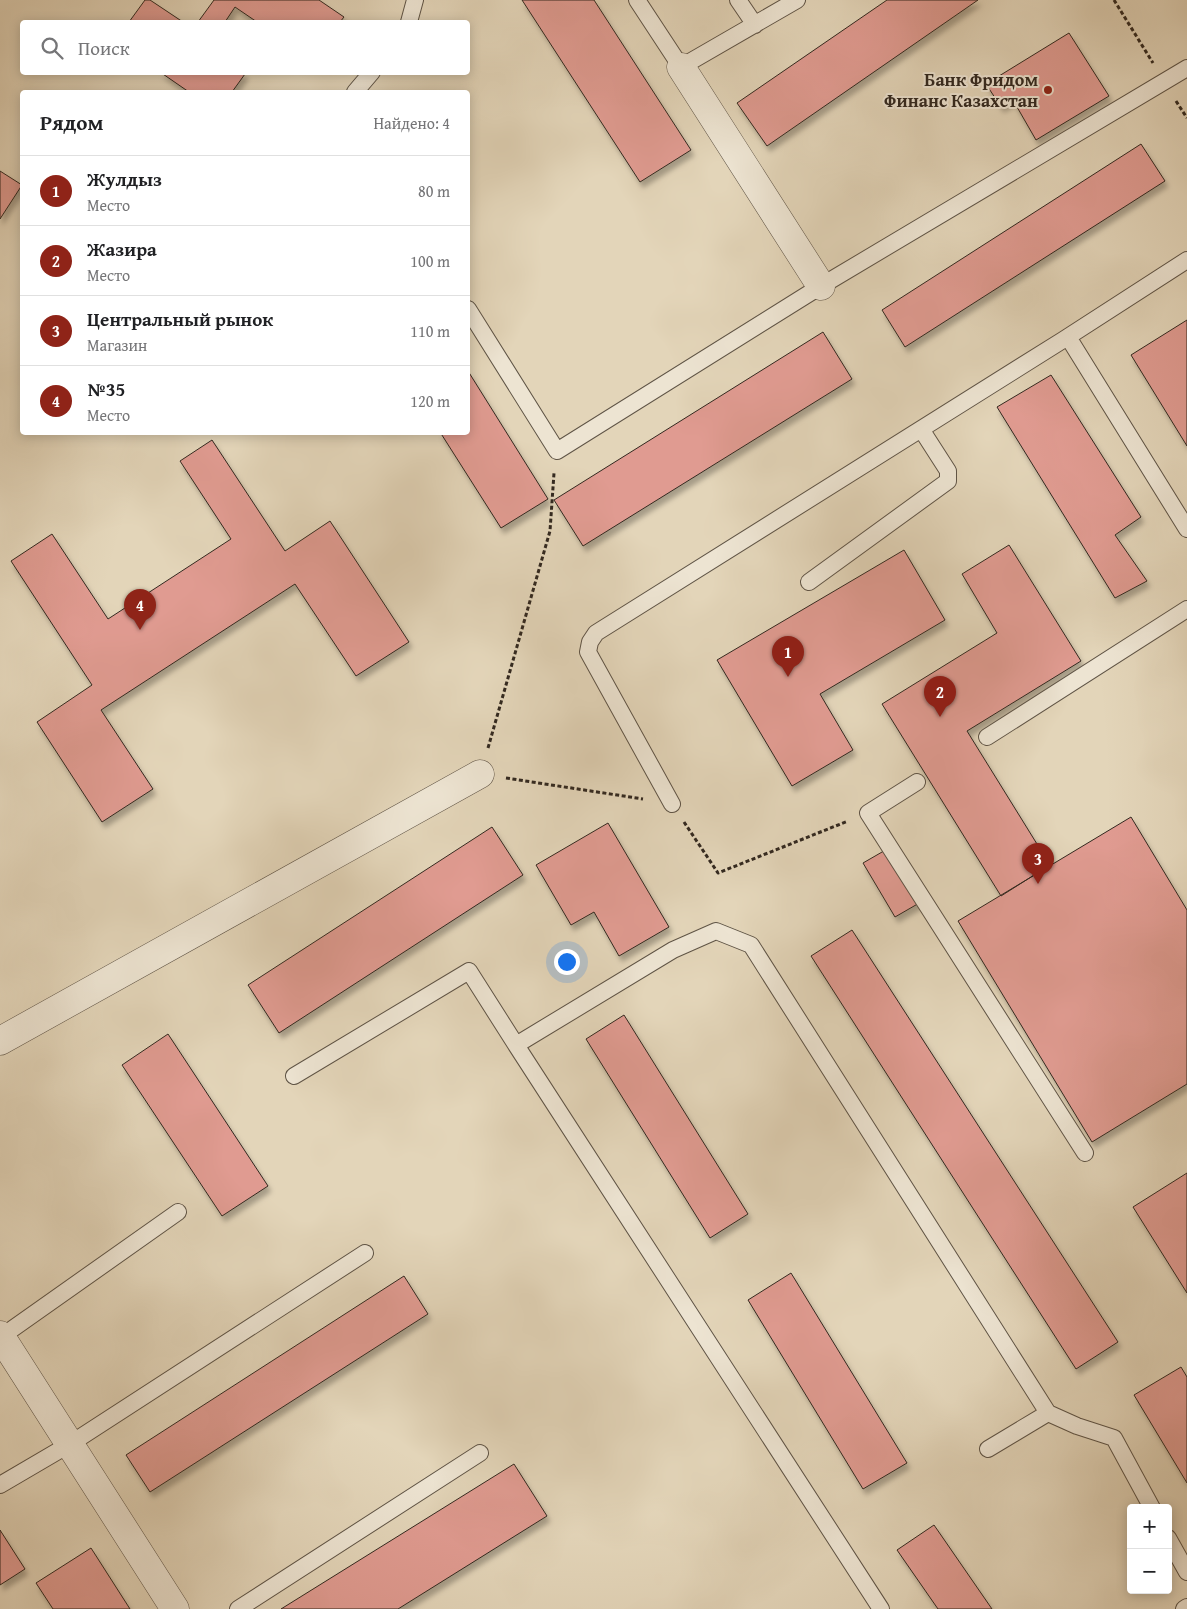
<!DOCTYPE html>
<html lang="ru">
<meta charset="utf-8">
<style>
:root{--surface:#fff;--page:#f2f2f2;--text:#202124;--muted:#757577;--line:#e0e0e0;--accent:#8f2418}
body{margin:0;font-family:"Gentium Book Plus",serif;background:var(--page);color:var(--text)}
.controls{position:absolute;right:15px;bottom:15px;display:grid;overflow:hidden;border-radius:5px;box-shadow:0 2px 12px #0003}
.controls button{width:45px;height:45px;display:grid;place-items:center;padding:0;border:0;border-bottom:1px solid var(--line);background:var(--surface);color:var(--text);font:25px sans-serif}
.you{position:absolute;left:566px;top:961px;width:18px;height:18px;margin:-12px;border:4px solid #fff;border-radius:50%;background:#1a73e8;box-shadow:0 0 0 8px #1a73e833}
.badge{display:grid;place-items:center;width:32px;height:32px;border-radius:50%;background:var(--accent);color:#fff;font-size:16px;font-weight:700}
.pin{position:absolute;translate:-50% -41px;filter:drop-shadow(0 1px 2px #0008)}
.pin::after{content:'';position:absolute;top:26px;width:18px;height:15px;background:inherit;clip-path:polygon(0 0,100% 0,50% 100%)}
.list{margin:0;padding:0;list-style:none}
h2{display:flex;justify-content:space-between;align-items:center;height:65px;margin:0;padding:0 20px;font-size:21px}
h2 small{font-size:16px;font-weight:400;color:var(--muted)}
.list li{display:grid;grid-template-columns:32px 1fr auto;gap:15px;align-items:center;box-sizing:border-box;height:70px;padding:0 20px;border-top:1px solid var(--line)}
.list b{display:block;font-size:19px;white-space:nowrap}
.list p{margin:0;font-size:16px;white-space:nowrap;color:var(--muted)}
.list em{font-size:16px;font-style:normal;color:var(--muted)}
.icon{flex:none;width:28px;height:28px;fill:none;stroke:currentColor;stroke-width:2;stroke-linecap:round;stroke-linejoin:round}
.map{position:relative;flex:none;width:1187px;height:1609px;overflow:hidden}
.search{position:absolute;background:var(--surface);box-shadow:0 2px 12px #0003;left:20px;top:20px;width:450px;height:55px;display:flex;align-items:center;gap:12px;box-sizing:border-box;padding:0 18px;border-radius:5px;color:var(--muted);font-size:19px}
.panel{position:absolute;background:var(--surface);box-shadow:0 2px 12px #0003;left:20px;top:90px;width:450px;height:345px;border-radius:5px}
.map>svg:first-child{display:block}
.building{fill:#e09b91;stroke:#332920;filter:url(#shadow)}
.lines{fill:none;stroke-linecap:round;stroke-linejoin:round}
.service-casing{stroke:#5f5446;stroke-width:18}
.minor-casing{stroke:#5f5446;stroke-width:29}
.path{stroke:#332920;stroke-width:3;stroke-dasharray:4 2.5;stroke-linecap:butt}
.service{stroke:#ede4d2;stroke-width:16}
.minor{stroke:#ede4d2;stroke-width:28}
.poi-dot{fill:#8f2418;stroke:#ede4d2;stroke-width:2}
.labels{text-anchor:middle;stroke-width:4;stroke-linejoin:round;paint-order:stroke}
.poi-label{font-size:18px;font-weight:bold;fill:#332920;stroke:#ede4d2;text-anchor:end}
</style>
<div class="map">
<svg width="1187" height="1609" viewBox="0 0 1187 1609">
<defs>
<filter id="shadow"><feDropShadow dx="3" dy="5.5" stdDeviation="2.5" flood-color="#0004"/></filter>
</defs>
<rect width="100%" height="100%" fill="#e3d5b9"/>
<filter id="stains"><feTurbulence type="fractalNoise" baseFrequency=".004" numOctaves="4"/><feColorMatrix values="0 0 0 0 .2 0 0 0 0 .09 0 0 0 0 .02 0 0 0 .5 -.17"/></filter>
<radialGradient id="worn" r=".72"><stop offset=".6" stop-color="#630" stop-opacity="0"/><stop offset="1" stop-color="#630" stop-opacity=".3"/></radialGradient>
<path class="building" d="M145,0H150L183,22H129Z
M214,0H319L344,17L340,22H257L235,7L225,22H198Z
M522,0H594L691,150L640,182Z
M887,0H978L767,146L737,103Z
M1069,33L1109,96L1036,140L1013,100L1001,107L986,84Z
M160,72H244L245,74L232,92H189Z
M1141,144L1165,181L905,347L882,310Z
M0,171L22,185L0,219Z
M1187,320V446L1131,355Z
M823,332L852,379L583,546L554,500Z
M468,371L548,499L501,528L440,432H468Z
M1051,375L1141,517L1115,535L1147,581L1115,598L997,407Z
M212,440L285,551L330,521L409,642L356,676L295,584L101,710L153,789L102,822L37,722L92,685L11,561L52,534L108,619L231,539L180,461Z
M1009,545L1081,661L967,731L1050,865L1001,896L882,704L997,633L962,574Z
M904,550L945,620L820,694L853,750L792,786L717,660Z
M1131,817L1187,910V1084L1092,1142L958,921Z
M608,823L669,927L619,956L594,912L571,925L536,865Z
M492,827L523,875L279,1033L248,985Z
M889,848L921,902L895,917L863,863Z
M852,930L1118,1342L1076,1369L811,956Z
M624,1015L748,1214L710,1238L586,1039Z
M168,1034L268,1186L222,1216L122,1065Z
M1187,1173V1293L1133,1207Z
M791,1273L907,1463L863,1489L748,1300Z
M404,1276L428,1314L150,1492L126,1455Z
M1181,1367L1187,1377V1483L1134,1395Z
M514,1464L547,1516L398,1609H281Z
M934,1525L992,1609H938L897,1550Z
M0,1530L25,1569L0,1585Z
M91,1548L130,1609H53L36,1583Z"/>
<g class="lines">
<g class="service-casing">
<path id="service" d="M637,0L681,67L797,0
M738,0L755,25
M409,22L415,0
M355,92L372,72
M468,309L557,451L821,286L1187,68
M1068,337L1187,529
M809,582L948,481V471L921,429
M987,737L1187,609
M917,782L868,813L1085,1153
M672,804L588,652L590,642L596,633L1063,340L1187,260
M294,1076L469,971L516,1045
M1,1337L178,1212
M988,1449L1048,1413
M0,1485L70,1444L365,1253
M1168,1538L1187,1572
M238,1609L480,1453
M881,1609L516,1045L673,950L716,931L751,945L1048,1413L1077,1426L1114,1438L1152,1508
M1184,1609L1187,1607"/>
</g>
<g class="minor-casing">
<path id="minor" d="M681,67L821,286
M0,1041L480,774
M0,1335L175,1609"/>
</g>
<path class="path" d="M1114,0L1153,63
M1176,101L1187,118
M488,748L550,531L554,473
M506,778L643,799
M684,822L718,873L848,821"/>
<use href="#service" class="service"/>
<use href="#minor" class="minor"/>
</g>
<circle class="poi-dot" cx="1048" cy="90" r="5"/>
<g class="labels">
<g class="poi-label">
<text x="1038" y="86">Банк Фридом<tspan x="1038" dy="21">Финанс Казахстан</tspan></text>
</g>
</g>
<rect width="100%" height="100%" filter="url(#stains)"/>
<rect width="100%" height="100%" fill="url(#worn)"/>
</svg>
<div class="controls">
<button>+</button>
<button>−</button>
</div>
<div class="you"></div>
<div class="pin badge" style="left:788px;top:677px">1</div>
<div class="pin badge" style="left:940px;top:717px">2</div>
<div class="pin badge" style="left:1038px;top:884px">3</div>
<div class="pin badge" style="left:140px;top:630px">4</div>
<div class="search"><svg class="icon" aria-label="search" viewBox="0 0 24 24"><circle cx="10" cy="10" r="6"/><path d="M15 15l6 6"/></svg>Поиск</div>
<section class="panel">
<h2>Рядом<small>Найдено: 4</small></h2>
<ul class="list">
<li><span class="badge">1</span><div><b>Жулдыз</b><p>Место</p></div><em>80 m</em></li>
<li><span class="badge">2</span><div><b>Жазира</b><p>Место</p></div><em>100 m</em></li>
<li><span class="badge">3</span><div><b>Центральный рынок</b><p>Магазин</p></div><em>110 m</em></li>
<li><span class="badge">4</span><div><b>№35</b><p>Место</p></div><em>120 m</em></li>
</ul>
</section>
</div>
